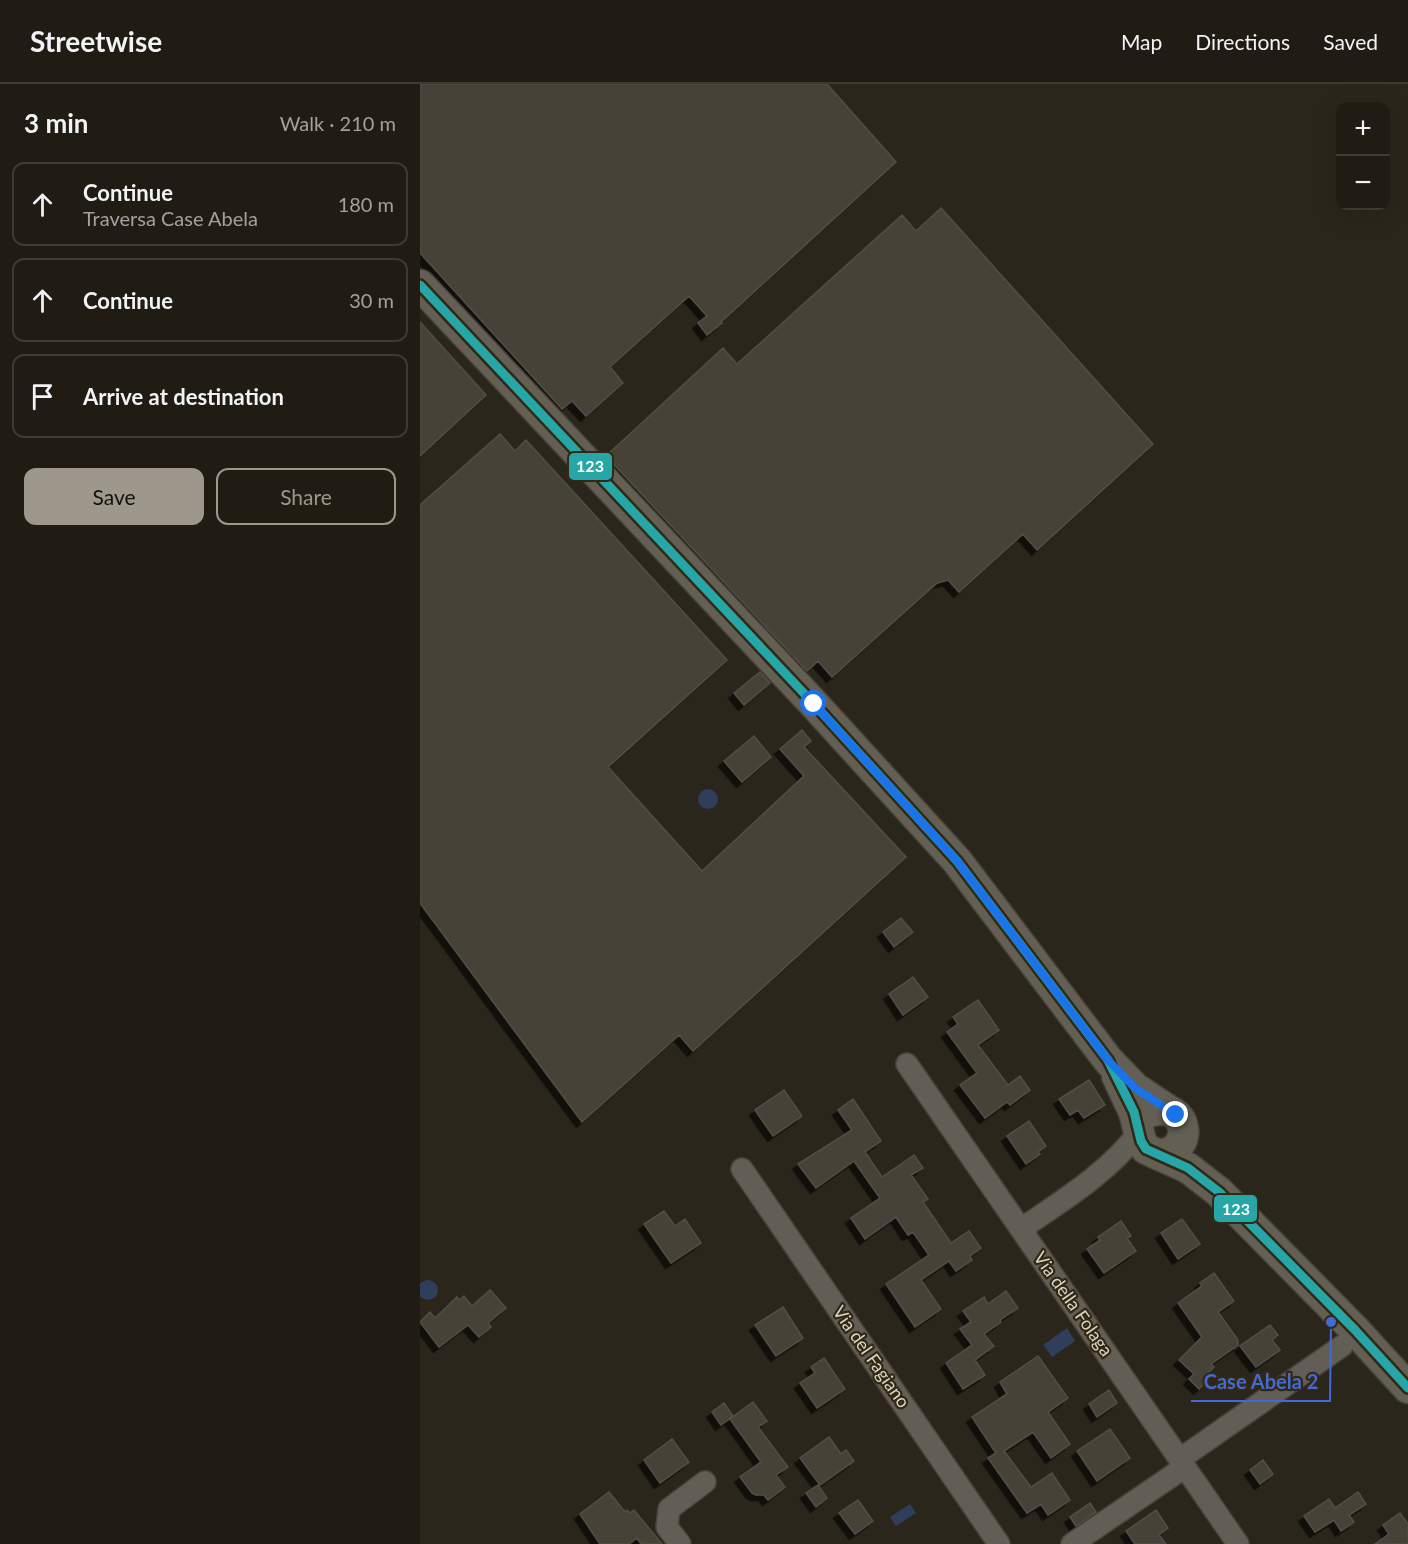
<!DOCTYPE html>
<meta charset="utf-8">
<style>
:root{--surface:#201c14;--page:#2d2922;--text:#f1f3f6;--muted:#a2a1a0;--line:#3d3a34;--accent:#9d988b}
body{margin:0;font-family:Lato,sans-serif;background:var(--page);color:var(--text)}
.controls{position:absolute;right:18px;top:18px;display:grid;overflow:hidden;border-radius:12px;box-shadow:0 6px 24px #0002}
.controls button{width:54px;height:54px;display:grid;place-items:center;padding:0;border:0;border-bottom:2px solid var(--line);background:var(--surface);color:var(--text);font:30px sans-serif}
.stop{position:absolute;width:18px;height:18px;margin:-14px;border:4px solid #1a73e8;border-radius:50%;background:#fff}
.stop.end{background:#1a73e8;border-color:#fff;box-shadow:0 2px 6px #0008}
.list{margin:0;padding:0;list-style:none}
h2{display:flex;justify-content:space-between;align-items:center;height:78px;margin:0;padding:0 24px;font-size:26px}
h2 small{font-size:20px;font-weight:400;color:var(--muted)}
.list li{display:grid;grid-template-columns:39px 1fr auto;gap:18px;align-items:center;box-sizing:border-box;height:84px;margin:0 12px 12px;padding:0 12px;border:2px solid var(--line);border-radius:12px}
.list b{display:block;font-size:22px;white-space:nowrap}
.list p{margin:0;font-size:20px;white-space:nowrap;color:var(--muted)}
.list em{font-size:20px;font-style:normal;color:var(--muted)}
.actions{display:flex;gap:12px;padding:18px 24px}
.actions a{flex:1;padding:14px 0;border:2px solid var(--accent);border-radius:12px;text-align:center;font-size:21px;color:var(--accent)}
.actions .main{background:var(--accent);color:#111}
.icon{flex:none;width:33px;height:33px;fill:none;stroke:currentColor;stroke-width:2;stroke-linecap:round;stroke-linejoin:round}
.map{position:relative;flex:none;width:988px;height:1460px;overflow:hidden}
header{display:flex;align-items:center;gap:36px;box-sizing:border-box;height:84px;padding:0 30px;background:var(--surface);border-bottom:2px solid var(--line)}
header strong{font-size:28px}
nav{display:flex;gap:33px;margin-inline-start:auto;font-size:21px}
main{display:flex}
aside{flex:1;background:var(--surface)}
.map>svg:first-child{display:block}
.water{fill:#2f3e5b}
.building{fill:#464239;stroke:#524e45;stroke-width:1.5;filter:url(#shadow)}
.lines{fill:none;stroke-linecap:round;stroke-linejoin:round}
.street-casing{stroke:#474239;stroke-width:24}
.secondary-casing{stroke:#474239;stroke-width:33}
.street{stroke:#625e56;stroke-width:21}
.secondary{stroke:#635f55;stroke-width:30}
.bus-1-casing{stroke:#322914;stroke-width:14}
.bus-1{stroke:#26a6a6;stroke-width:9}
.route{stroke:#1a73e8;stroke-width:8}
.labels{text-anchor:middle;stroke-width:4.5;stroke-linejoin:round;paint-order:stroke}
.street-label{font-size:18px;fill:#dbd5c8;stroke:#322914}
.leader{fill:none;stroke:#4369d5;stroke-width:2}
.callout-dot{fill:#4369d5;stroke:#322914;stroke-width:2}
.callout-label{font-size:20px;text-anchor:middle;font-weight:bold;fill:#4369d5;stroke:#322914;stroke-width:4.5;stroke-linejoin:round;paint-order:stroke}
.line-badge{stroke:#322914;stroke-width:2}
.badge-label{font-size:16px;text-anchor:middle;font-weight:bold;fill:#fff}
</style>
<header>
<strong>Streetwise</strong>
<nav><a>Map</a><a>Directions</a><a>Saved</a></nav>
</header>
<main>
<aside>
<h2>3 min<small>Walk · 210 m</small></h2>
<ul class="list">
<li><svg class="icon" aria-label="ahead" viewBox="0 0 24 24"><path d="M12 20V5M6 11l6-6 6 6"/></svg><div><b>Continue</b><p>Traversa Case Abela</p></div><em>180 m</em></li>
<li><svg class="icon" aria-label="ahead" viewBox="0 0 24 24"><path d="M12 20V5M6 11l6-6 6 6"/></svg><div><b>Continue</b></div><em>30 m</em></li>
<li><svg class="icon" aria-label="arrive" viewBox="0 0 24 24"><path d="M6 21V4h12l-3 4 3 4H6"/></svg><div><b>Arrive at destination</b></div></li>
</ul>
<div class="actions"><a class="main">Save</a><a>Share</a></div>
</aside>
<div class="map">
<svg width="988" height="1460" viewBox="0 0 988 1460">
<defs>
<filter id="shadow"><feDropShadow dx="-5.5" dy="5.5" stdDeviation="0" flood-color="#0009"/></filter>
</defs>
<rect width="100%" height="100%" fill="#2b261b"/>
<path class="water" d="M278 715a10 10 0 1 1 20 0a10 10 0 1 1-20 0Z
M-2 1206a10 10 0 1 1 20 0a10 10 0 1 1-20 0Z
M647,1244L655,1257L632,1273L623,1261Z
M490,1420L496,1429L476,1442L470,1433Z"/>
<path class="building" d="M0,0H407L476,78L301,238L302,239L287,251L278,239L287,232L269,212L190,283L203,299L166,332L152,317L142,325L0,169Z
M521,124L733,360L617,466L603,450L539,508L528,496L517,499L412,593L398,577L387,587L186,372L303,264L317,280L482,131L496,147Z
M0,238L66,311L0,372Z
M80,350L95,367L106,356L307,576L188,683L282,787L384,692L360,665L382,646L391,657L384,663L486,773L273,967L259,951L162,1038L0,819V421Z
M340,588L350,599L324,621L314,609Z
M334,652L351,673L322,698L304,677Z
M481,834L493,848L474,863L463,848Z
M493,893L508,913L483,931L469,910Z
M558,916L579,946L558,961L588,1001L600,992L610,1006L590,1021L587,1018L565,1034L540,1001L557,989L527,948L538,940L533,933Z
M669,996L685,1021L664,1034L658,1026L650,1031L639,1015Z
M364,1006L382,1032L353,1052L335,1026Z
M433,1015L461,1057L445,1068L462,1093L494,1071L503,1084L491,1091L508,1115L503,1118L531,1159L549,1147L561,1164L550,1172L552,1176L536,1187L529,1177L501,1196L521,1225L495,1243L466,1200L509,1171L493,1148L488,1151L476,1133L445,1155L431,1134L460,1114L434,1077L396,1104L378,1080L432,1046L418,1026Z
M609,1037L626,1062L618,1068L620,1070L606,1080L587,1052Z
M244,1127L255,1142L265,1135L281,1159L251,1179L224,1140Z
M762,1135L780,1160L758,1175L741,1149Z
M701,1137L711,1152L707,1154L716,1167L684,1189L667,1165L680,1156L678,1153Z
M794,1189L814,1217L798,1228L818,1256V1261L791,1280L794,1283L786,1291L789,1295L779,1305L769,1295L774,1290L759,1276L782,1253L758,1219L782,1202L780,1199Z
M70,1206L86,1224L68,1239L71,1243L59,1253L48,1241L19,1263L0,1238L10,1228L15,1234L37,1213L39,1216L44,1212L52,1222Z
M586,1207L598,1224L580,1236L581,1238L564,1250L574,1262L555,1276L565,1291L543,1305L526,1279L552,1261L540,1245L551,1238L543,1227L564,1213L568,1220Z
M363,1223L383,1254L356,1272L335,1241Z
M850,1241L858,1251L852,1256L860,1266L836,1283L820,1262Z
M618,1272L648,1314L628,1328L650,1360L631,1374L613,1348L584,1367L611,1403L632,1389L650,1416L628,1431L621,1420L607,1429L568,1374L576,1369L552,1333L587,1310L580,1298Z
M404,1274L425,1305L397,1324L380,1299L395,1289L391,1283Z
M689,1306L697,1319L677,1333L669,1320Z
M333,1318L347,1337L338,1343L368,1383L356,1391L365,1403L348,1416L344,1411H336L332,1409L320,1393L341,1378L310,1335Z
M304,1319L313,1332L301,1341L292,1328Z
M690,1345L710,1374L677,1397L657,1367Z
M409,1353L421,1370L426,1366L434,1377L400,1401L380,1374Z
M252,1355L269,1378L240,1399L224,1376Z
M843,1376L853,1390L840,1400L830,1386Z
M398,1401L407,1414L396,1423L386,1409Z
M189,1408L205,1428L207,1426L210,1429L214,1426L242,1460H221L217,1454L209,1460H180L160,1430Z
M938,1408L946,1420L929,1431L934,1438L921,1447L914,1436L895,1448L884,1432L909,1415L915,1424Z
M438,1416L453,1437L435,1450L419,1429Z
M670,1419L676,1428L656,1442L650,1433Z
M736,1426L748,1444L739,1451L746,1460H715L706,1447Z
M980,1429L988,1440V1460H955L969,1450L963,1441Z"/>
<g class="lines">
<g class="street-casing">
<path id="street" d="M487,980L818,1460
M322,1085L579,1460
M601,1145C643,1116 688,1089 719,1048
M760,1375L922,1262
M260,1460L247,1443L249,1425L285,1398
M652,1460L765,1383"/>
</g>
<g class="secondary-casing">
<path id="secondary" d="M0,201L394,620L537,777L688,976L715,1004L751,1028
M697,992L714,1028L721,1057L726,1065L768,1084L799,1108L935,1246L988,1304
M733,1027C767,1017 777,1067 739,1071"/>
</g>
<use href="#street" class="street"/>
<use href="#secondary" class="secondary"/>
<g class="bus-1-casing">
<path id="bus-1" d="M0,201L394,620L537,777L688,976L714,1028L721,1057L726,1065L768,1084L799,1108L935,1246L988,1304"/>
</g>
<use href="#bus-1" class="bus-1"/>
</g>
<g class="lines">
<path class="route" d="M394,620L537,777L688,976L715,1004L756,1031"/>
</g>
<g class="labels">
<g class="street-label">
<text transform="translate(653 1220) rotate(55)" y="6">Via della Folaga</text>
<text transform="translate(451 1273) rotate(55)" y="6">Via del Fagiano</text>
</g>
</g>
<path class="leader" d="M911 1238L910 1317H771"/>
<circle class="callout-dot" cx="911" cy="1238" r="6"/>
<g class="callout-label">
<text x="841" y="1305">Case Abela 2</text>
</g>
<g class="line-badge">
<rect x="148" y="368" width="45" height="29" rx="6" fill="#26a6a6"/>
<rect x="793" y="1110" width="45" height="29" rx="6" fill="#26a6a6"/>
</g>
<g class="badge-label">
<text x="170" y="388">123</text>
<text x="816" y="1131">123</text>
</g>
</svg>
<div class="controls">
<button>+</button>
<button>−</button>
</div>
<div class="stop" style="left:394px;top:620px"></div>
<div class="stop end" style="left:756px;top:1031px"></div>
</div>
</main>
